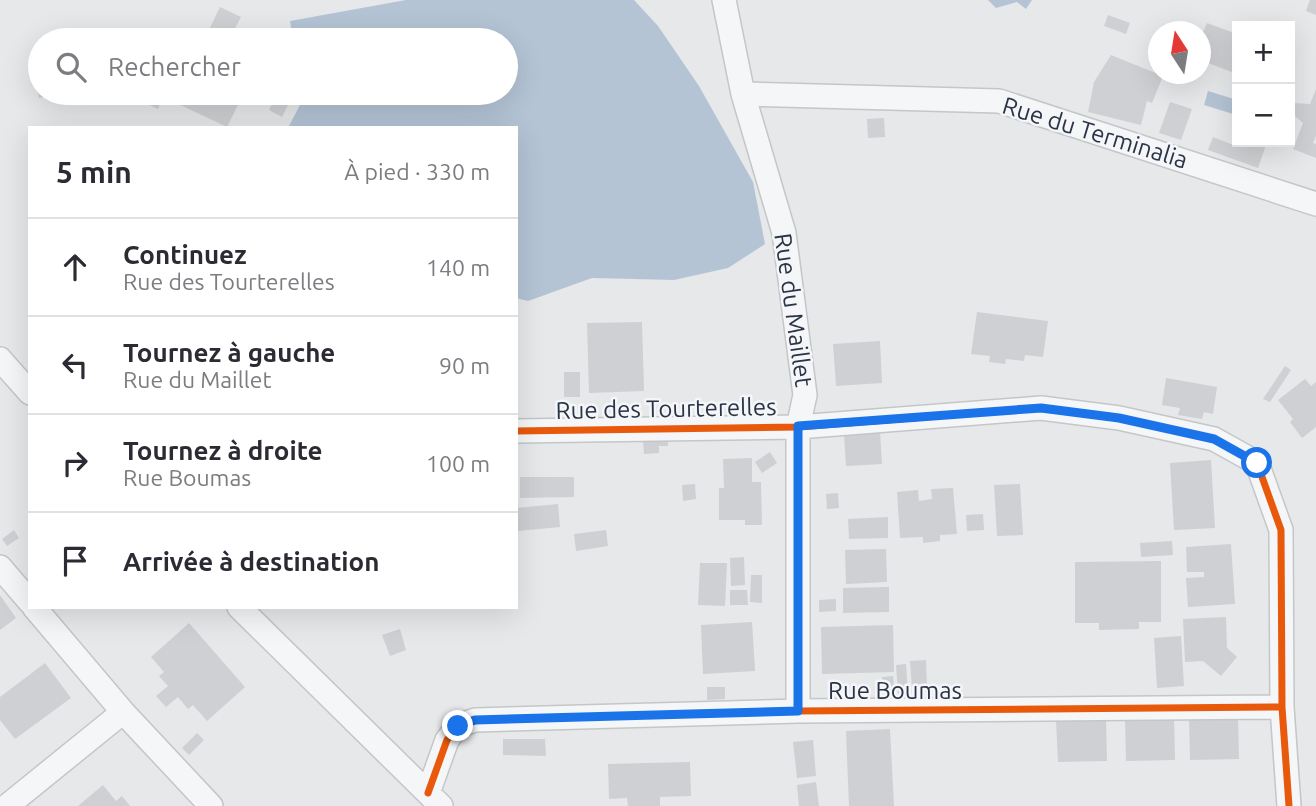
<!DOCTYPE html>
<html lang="fr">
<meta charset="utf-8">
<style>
:root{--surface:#fff;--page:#f2f2f3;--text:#2b2b33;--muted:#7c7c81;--line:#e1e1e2}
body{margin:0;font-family:Ubuntu,sans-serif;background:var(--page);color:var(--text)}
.controls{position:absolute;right:21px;top:21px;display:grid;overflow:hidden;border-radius:0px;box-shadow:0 7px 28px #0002}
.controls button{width:63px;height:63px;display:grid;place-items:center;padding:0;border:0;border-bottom:2px solid var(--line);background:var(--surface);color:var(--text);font:35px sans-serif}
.compass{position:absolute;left:1148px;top:21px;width:63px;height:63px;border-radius:50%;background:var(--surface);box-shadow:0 7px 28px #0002;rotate:348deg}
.stop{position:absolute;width:21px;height:21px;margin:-16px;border:5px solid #1a73e8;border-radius:50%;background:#fff}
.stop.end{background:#1a73e8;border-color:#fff;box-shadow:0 2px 7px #0008}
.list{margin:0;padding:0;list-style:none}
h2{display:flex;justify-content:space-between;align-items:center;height:91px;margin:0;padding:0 28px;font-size:30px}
h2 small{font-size:23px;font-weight:400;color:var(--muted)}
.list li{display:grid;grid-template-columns:46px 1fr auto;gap:21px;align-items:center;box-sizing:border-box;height:98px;padding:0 28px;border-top:2px solid var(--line)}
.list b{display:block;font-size:26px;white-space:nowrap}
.list p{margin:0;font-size:23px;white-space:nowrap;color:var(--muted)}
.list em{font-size:23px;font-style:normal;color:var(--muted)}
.icon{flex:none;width:38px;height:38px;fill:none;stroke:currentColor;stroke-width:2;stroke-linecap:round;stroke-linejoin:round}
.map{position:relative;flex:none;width:1316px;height:806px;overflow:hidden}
.search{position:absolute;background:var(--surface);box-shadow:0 7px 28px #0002;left:28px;top:28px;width:490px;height:77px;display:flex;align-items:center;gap:18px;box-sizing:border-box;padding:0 24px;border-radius:38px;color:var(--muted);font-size:26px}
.panel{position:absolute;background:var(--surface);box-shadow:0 7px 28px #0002;left:28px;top:126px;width:490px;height:483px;border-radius:0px}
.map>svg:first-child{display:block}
.water{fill:#b4c4d5}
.building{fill:#ced0d3}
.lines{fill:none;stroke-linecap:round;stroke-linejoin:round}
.minor-casing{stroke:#c4c6c8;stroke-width:26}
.minor{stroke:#f5f6f7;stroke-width:23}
.cycleway-casing{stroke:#f4f6f9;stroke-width:11}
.cycleway{stroke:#e8590c;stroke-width:7}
.route{stroke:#1a73e8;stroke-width:9}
.labels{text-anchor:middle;stroke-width:5;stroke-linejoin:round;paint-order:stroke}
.street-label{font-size:24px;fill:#2b3445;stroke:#f4f6f9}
</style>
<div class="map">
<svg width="1316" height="806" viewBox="0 0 1316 806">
<rect width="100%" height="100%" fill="#e6e8ea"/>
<path class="water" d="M406,0H634L658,26L699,86L753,182L765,244L728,268L674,280L592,278L528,301L516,298V128H288L303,99L302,93H506V40H293L290,21Z
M988,0H1032L1026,9L1017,2L996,8Z
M1208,91L1237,100L1233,114L1204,105Z"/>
<path class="building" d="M1310,0H1316V15L1306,11Z
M220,7L241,17L229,40H204Z
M1108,15L1130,23L1126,34L1104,26Z
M1207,23L1237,34V74L1200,60V39Z
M40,55V93L58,94L39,98L31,56Z
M1111,55L1163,76L1152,103L1147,101L1141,125L1088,112L1094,82Z
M1316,89V136L1313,143L1316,144V158L1293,149L1303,123L1290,112L1292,103L1310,104Z
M147,93L162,98L158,109L143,102Z
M178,93H244L227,127L174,102Z
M254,93H271L267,100Z
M277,93H294L282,117L269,110Z
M1170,102L1192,109L1181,140L1159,133Z
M884,118L885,137L868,138L867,119Z
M1213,137L1236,146L1238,142H1267L1258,168L1208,150Z
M977,312L1048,321L1043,357L1025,355L1024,361L1006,359L1005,364L989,362L990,356L971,354Z
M642,322L644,391L589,393L587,323Z
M880,341L882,383L836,386L833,344Z
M1285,366L1291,370L1270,402L1263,399Z
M564,372H580V397H564Z
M1166,378L1217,387L1213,414L1204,412L1202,419L1178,415L1180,408L1162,405Z
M1305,379L1311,386L1316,382V427L1302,438L1290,422L1293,419L1278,400Z
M880,432L882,464L846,466L844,434Z
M668,441V446H659V453L644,454L643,442Z
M770,452L777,463L762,473L755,462Z
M752,458V482H761L762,525H745V520H719V488H724L723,459Z
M1211,460L1215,528L1174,530L1170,463Z
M520,477H574V497L520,498Z
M695,484L696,499L683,501L682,485Z
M1020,484L1023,535L997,536L994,485Z
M953,488L957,534L940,535V541L923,543V537L900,538L897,492L918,490L919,501L932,499L931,489Z
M838,493L839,508L827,509L826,494Z
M558,504L560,527L518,531L516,508Z
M983,514L984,530L967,531L966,515Z
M888,517V538L849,539L848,519Z
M14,530L19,538L7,546L2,539Z
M606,530L608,546L576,551L574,534Z
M1172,541L1173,555L1141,557L1140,543Z
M1231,544L1235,604L1188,607L1186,578L1204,577V572H1187L1186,547Z
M886,549L887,582L846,584L845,550Z
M744,557L745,585L731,586L730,558Z
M1161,561V622H1139V629L1099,630V623H1075V562Z
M700,563H727L725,606L698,605Z
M751,575H762V603L750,602Z
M889,587V612L843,613V588Z
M730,590H747L748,605H730Z
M0,595L16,618L0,630Z
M836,599V611L819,612V600Z
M1226,617L1227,648L1237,657L1221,676L1203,661L1185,662L1183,619Z
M752,622L755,671L703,674L701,625Z
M189,623L245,687L207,721L193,705L188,709L178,697L166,707L156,696L168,686L159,676L164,672L151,657Z
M893,625L894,672L822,674L821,627Z
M400,629L406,650L390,656L382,635Z
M1181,636L1184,686L1157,688L1154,638Z
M926,660L927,689H912L910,661Z
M45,663L71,698L15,739L0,720V697Z
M906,664L908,694H898L896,665Z
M893,676L894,688L882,689V677Z
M707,687H725V699L707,700Z
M1238,717L1239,759L1190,760L1189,718Z
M1174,718L1175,760L1126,761L1125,719Z
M1106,719L1107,761L1058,762L1056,720Z
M890,729L894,806H849L846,731Z
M197,733L204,740L189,755L182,748Z
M503,739H545L546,756L503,755Z
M813,740L816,776L797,778L793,742Z
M690,762L691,796L660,797V806H628L627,798L609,799L608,764Z
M816,782L819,806H799L797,785Z
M103,785L116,801L122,796L130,806H78Z"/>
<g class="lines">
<g class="minor-casing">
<path id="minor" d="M724,0L743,94L784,233L805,395L798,427V711
M743,94L999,101L1316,204
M0,359L30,393
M516,431L798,427L1041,408L1119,418L1214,439L1257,463L1281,530L1282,707L1289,806
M0,567L30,602
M34,607L123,712L211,806
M239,607L441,806
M428,793L447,740L458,726L475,720L798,711L1282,707
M7,806L123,712"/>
</g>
<use href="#minor" class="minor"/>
<g class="cycleway-casing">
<path id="cycleway" d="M516,431L798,427L1041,408L1119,418L1214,439L1257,463L1281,530L1282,707L1289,806
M428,793L447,740L458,726L475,720L798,711L1282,707"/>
</g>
<use href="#cycleway" class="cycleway"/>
</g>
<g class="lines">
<path class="route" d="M458,726L475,720L798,711V426L1041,408L1119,418L1214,439L1257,463"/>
</g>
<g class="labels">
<g class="street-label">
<text transform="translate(1095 133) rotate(17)" y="8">Rue du Terminalia</text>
<text transform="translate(793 310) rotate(82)" y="8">Rue du Maillet</text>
<text transform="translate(666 409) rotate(-1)" y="8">Rue des Tourterelles</text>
<text x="895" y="699">Rue Boumas</text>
</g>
</g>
</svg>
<div class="controls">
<button>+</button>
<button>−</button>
</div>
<svg class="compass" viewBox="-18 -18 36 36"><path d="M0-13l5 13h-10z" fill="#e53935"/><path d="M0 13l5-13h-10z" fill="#7c7c81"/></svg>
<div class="stop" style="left:1257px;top:463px"></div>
<div class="stop end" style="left:458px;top:726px"></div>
<div class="search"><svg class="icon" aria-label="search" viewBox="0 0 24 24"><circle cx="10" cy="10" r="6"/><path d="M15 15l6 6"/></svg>Rechercher</div>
<section class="panel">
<h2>5 min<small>À pied · 330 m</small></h2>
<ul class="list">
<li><svg class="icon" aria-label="ahead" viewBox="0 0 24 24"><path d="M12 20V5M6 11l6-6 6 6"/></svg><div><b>Continuez</b><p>Rue des Tourterelles</p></div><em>140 m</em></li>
<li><svg class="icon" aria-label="left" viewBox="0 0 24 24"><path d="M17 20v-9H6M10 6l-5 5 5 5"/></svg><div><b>Tournez à gauche</b><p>Rue du Maillet</p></div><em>90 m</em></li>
<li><svg class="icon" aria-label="right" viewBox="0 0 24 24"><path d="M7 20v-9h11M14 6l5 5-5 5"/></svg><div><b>Tournez à droite</b><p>Rue Boumas</p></div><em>100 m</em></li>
<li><svg class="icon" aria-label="arrive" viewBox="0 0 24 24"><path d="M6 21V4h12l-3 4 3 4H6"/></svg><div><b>Arrivée à destination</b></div></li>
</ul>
</section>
</div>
